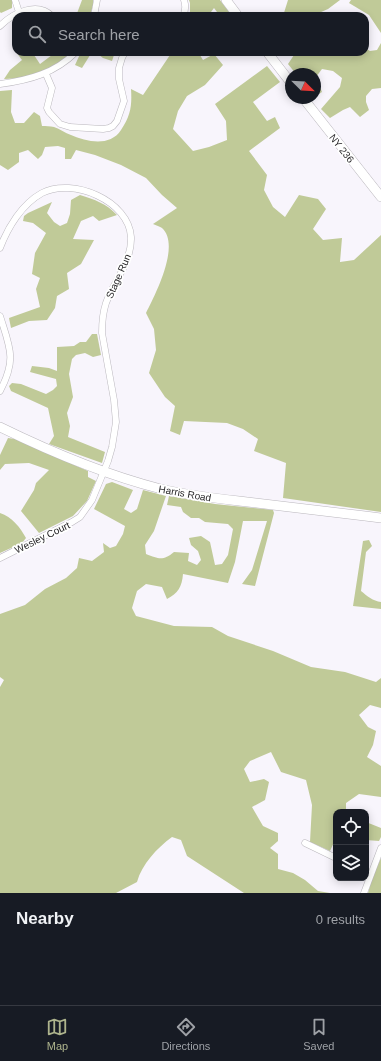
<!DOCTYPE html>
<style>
:root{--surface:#171b24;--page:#20242c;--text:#f1f3f6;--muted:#9ea1a6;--line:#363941;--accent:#aeb48d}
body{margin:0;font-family:Arial,sans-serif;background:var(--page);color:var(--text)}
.controls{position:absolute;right:12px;bottom:12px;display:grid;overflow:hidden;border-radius:8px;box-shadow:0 2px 10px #0003}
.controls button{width:36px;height:36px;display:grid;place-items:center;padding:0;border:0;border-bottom:1px solid var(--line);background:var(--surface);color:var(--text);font:20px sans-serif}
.compass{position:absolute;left:285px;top:68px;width:36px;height:36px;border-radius:50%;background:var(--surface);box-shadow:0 2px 10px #0003;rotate:114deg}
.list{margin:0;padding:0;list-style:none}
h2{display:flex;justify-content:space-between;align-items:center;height:52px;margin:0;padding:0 16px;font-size:17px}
h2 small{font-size:13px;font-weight:400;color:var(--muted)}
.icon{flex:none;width:22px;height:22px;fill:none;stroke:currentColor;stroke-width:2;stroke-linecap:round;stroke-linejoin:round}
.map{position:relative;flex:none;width:381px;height:893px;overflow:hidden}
.search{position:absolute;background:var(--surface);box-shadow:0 2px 10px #0003;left:12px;right:12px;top:12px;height:44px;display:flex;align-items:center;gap:10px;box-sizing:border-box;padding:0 14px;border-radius:12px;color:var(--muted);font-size:15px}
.sheet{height:112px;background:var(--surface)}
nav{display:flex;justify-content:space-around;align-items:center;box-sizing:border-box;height:56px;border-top:1px solid var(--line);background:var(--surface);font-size:11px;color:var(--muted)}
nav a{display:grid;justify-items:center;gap:2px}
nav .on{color:var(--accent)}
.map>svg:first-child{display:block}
.green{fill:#c0ca98}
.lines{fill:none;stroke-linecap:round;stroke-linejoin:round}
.street-casing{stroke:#bab7bd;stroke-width:7}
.secondary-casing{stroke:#bab7bd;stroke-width:10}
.street{stroke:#fff;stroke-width:6}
.secondary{stroke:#fff;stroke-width:9}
.labels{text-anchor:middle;stroke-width:3.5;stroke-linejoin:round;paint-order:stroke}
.street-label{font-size:10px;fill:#272628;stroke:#fff}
</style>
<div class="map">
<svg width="381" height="893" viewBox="0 0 381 893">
<rect width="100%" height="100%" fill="#f8f5fc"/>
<path class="green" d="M0,0H12V8L1,13L0,12Z
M82,0H93V5L90,16H76Z
M189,0H220L232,16H220L214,8L208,16H190V3Z
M288,0H340L328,9L312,16H283Z
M351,0H381V33L369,15L349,3Z
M381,43V88L372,89L366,96V102L369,110L360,117L350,107L343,110L330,118L321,109L340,87L342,78L333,71L322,69L316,77L322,92L315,96V74H296L288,64L296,52H365V48L370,51L377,50Z
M16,52H32L40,64L56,52L72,53C47,72 36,78 4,79L10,70L22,60Z
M81,52H92L82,68L75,65Z
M95,52H115L112,61L103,58Z
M167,52H198L203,60L214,54L223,65L205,85L187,96L178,111L173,129L193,151L209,147L227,140L226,121L215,104L267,66L280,82L253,102L267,121L275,117L280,128L249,151L267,175L264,190L273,207L285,217L299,195L318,199L326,209L313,229L323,240L342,238L340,262L354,260L381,235V512L283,498L286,463L254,451L258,439L243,429L227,423L184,421L180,435L170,431L175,406L165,397L149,373L156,350L154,329L146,313C155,295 181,245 162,228C160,227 156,225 153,224L177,208L162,195L146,178L121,165L95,155L76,150L71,159H65V148L58,146L45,147L42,155L38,159L28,150L19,153V162L8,170L0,165V91L12,90L11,112L15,123H24L34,112L40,116L42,126C46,126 50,126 54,127C60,129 65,133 71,135C87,142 110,147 121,130C131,115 132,105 131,89L143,95L170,55Z
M80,195C95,200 106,203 117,215L99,221L93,216L81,221L73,239L94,240L81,264L67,273L69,289L57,296L55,308L47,320L29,321L11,328L9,318L40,307L36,289L40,278L32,274L35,253L46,233L33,223L23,221L24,216L28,213L52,202L47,213L54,222L60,226L67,223L70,214L71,200Z
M92,334H97L101,355L93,357L85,353L76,355L72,359L69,374L73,397L67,413L70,426L68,437L105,452L102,463L49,444L54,436L48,408L11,391L9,386L12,383L21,384L46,394L53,390L57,386L56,379L30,372L32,366L49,368L57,371V347L74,346L80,342H86Z
M8,438L15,439L88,471V477L96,481L87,501L73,516L39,533L21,511L34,490L36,483L49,470L29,463L5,464L0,470V455Z
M112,482L133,490L124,509L131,513L137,509L143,490L166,496L154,531L145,545L146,554C159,559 163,561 174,552L189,553L188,561L197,565L201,560L198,551L191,545L189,538L201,536L210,542L215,565L222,564L228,555L233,529L228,524L205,522L199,518H191L183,512L181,507L167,505L169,496L215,504L273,510L274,513L255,586L242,584L252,570L267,521H243L235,562L228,583L183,574C182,587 178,593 167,599L162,587L146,584L137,591L132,608L136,616L174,626L212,627L228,636L273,651L311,667L345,672L376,682L381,678V708L370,705L359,715L368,727L376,731L373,745L367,757L381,766V797L359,794L346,803V811L347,812H336V838L330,851L310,842L312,805L306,780L281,772L271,752L250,761L244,769L250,782L264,779L269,782L265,800L252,807L263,826L278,833V841L270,848L278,854V869L293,873L305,880L318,891L330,893H244L187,856L181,840L172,837C157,848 142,864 137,882L116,893H0V687L4,680L0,677V614L25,605L45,589L66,578L77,568L79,558L92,561L104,552L103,543L110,548L116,546L123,534L125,526L94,509L106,484Z
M0,513C12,517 20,527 26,538L22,543L0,553Z
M369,540L372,546L366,552L361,591C367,596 373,601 381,602V609L353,606L363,541Z
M366,822L381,828V837L379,841L366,840Z
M381,858V893H368L373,875Z"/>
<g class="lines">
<g class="street-casing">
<path id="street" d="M15,0L19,12
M94,16L97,0
M183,16C186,10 186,6 184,0
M0,26C13,13 37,1 52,16
M46,74L52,88L47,108L49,112L60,124L70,127L103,129L109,128L113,126L117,121L124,101L119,79V68L122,58L125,52
M0,84C30,80 55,73 76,52
M0,248C8,227 22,204 42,193C73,177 129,201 131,237C132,262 114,281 106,303C103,312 102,322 102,333L114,400L116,422L112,447L108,461L92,500L80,517L72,522L0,558
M0,316C10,348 17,359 0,391
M305,843L336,858
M364,893L381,848"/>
</g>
<g class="secondary-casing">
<path id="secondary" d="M226,0L238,16
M267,52L291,83
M303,98L381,197
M0,427C51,452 106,475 161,489C187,495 213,498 239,501C287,507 334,512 381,518"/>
</g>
<use href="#street" class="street"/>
<use href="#secondary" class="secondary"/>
</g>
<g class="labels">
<g class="street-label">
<text transform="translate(342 148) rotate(52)" y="4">NY 236</text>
<text transform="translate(118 276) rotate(-66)" y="4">Stage Run</text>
<text transform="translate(185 493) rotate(10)" y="4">Harris Road</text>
<text transform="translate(42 537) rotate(-26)" y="4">Wesley Court</text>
</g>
</g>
</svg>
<div class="controls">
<button><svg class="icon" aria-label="locate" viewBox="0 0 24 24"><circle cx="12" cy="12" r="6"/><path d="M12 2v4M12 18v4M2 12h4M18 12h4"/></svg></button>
<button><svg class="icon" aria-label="layers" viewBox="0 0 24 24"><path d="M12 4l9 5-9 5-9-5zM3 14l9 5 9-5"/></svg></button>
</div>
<svg class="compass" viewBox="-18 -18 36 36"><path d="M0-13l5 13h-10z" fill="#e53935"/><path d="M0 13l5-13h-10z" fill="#9ea1a6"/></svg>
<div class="search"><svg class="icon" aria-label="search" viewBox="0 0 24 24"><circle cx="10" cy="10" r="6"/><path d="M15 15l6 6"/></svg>Search here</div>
</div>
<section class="sheet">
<h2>Nearby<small>0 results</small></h2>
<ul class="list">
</ul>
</section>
<nav>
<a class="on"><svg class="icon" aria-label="map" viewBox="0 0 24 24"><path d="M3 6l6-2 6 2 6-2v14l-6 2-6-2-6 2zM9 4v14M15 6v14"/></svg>Map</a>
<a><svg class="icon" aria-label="directions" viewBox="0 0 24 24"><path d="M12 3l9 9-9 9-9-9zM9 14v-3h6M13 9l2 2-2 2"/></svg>Directions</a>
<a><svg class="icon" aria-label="saved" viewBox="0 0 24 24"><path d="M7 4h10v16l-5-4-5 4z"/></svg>Saved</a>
</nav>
